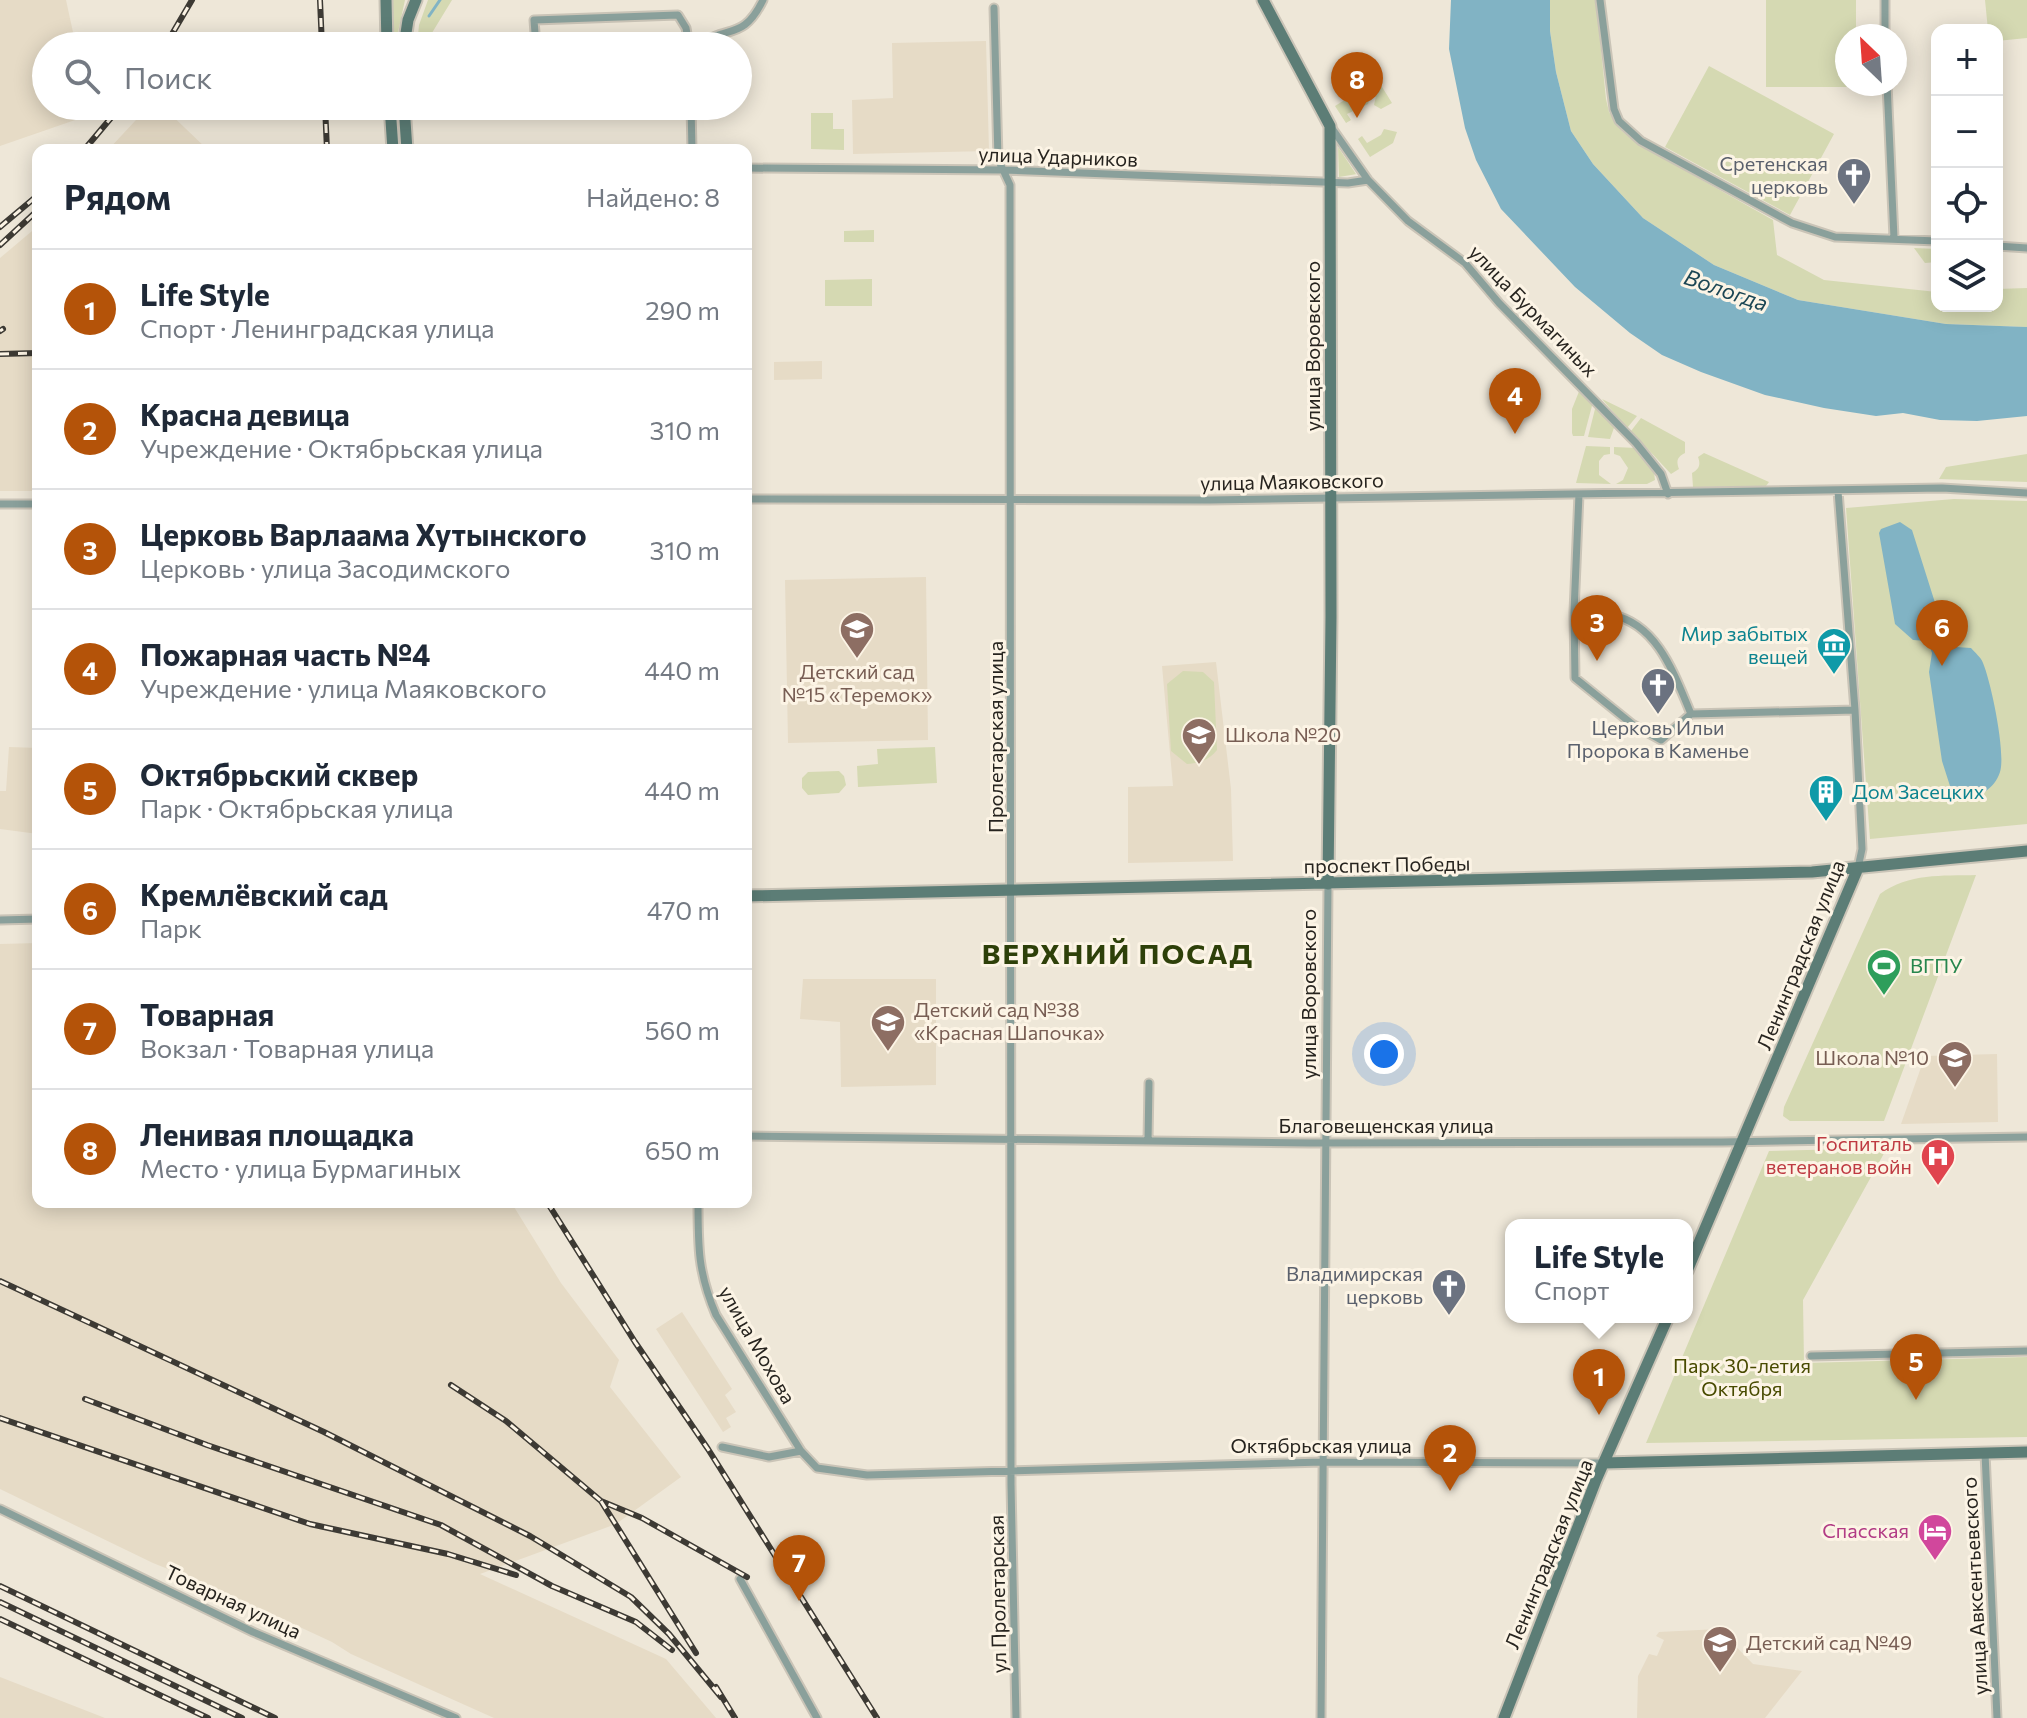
<!DOCTYPE html>
<html lang="ru">
<meta charset="utf-8">
<style>
:root{--surface:#fff;--page:#f2f2f3;--text:#1f2937;--muted:#747a83;--line:#e0e1e3;--accent:#b45309}
body{margin:0;font-family:Commissioner,sans-serif;background:var(--page);color:var(--text)}
.controls{position:absolute;right:24px;top:24px;display:grid;overflow:hidden;border-radius:16px;box-shadow:0 4px 20px #0003}
.controls button{width:72px;height:72px;display:grid;place-items:center;padding:0;border:0;border-bottom:2px solid var(--line);background:var(--surface);color:var(--text);font:40px sans-serif}
.compass{position:absolute;left:1835px;top:24px;width:72px;height:72px;border-radius:50%;background:var(--surface);box-shadow:0 4px 20px #0003;rotate:335deg}
.you{position:absolute;left:1384px;top:1054px;width:28px;height:28px;margin:-20px;border:6px solid #fff;border-radius:50%;background:#1a73e8;box-shadow:0 0 0 12px #1a73e833}
.badge{display:grid;place-items:center;width:52px;height:52px;border-radius:50%;background:var(--accent);color:#fff;font-size:26px;font-weight:700}
.pin{position:absolute;translate:-50% -66px;filter:drop-shadow(0 2px 4px #0008)}
.pin::after{content:'';position:absolute;top:42px;width:28px;height:24px;background:inherit;clip-path:polygon(0 0,100% 0,50% 100%)}
.popup{position:absolute;left:1505px;top:1219px;width:188px;height:104px;box-sizing:border-box;display:grid;place-content:center;border-radius:16px;background:var(--surface);filter:drop-shadow(0 2px 6px #0005);font-size:26px;white-space:nowrap;color:var(--muted)}
.popup b{font-size:30px;color:var(--text)}
.popup::after{content:'';position:absolute;left:50%;top:100%;margin-left:-16px;border:16px solid transparent;border-top-color:var(--surface)}
.list{margin:0;padding:0;list-style:none}
h2{display:flex;justify-content:space-between;align-items:center;height:104px;margin:0;padding:0 32px;font-size:34px}
h2 small{font-size:26px;font-weight:400;color:var(--muted)}
.list li{display:grid;grid-template-columns:52px 1fr auto;gap:24px;align-items:center;box-sizing:border-box;height:120px;padding:0 32px;border-top:2px solid var(--line)}
.list b{display:block;font-size:30px;white-space:nowrap}
.list p{margin:0;font-size:26px;white-space:nowrap;color:var(--muted)}
.list em{font-size:26px;font-style:normal;color:var(--muted)}
.icon{flex:none;width:44px;height:44px;fill:none;stroke:currentColor;stroke-width:2;stroke-linecap:round;stroke-linejoin:round}
.map{position:relative;flex:none;width:2027px;height:1718px;overflow:hidden}
.search{position:absolute;background:var(--surface);box-shadow:0 4px 20px #0003;left:32px;top:32px;width:720px;height:88px;display:flex;align-items:center;gap:20px;box-sizing:border-box;padding:0 28px;border-radius:44px;color:var(--muted);font-size:30px}
.panel{position:absolute;background:var(--surface);box-shadow:0 4px 20px #0003;left:32px;top:144px;width:720px;height:1064px;border-radius:16px}
.map>svg:first-child{display:block}
.built{fill:#e6dbc6}
.green{fill:#d5d9b2}
.water{fill:#81b3c4}
.lines{fill:none;stroke-linecap:round;stroke-linejoin:round}
.stream{stroke:#81b3c4;stroke-width:3}
.street-casing{stroke:#cac4b7;stroke-width:11}
.secondary-casing{stroke:#cac4b7;stroke-width:15}
.street{stroke:#8aa09b;stroke-width:7}
.secondary{stroke:#5c7d76;stroke-width:11}
.rail-casing{stroke:#3d3a34;stroke-width:6}
.rail{stroke:#fcf4e5;stroke-width:3;stroke-dasharray:9;stroke-linecap:butt}
.labels{text-anchor:middle;stroke-width:6;stroke-linejoin:round;paint-order:stroke}
.street-label{font-size:20px;fill:#27241f;stroke:#fcf4e5}
.worship-label{font-size:20px;fill:#5b616d;stroke:#fcf4e5;text-anchor:end}
.culture-label{font-size:20px;fill:#0d838f;stroke:#fcf4e5;text-anchor:end}
.education-label{font-size:20px;fill:#785e54;stroke:#fcf4e5;text-anchor:start}
.leisure-label{font-size:20px;fill:#27864d;stroke:#fcf4e5;text-anchor:start}
.health-label{font-size:20px;fill:#be3a42;stroke:#fcf4e5;text-anchor:end}
.park-label{font-size:20px;fill:#484b00;stroke:#fcf4e5}
.hotel-label{font-size:20px;fill:#b23c85;stroke:#fcf4e5;text-anchor:end}
.water-label{font-size:22px;font-style:italic;fill:#1b4654;stroke:#fcf4e5}
.district-label{font-size:28px;font-weight:bold;letter-spacing:2px;fill:#2e4009;stroke:#fcf4e5}
</style>
<div class="map">
<svg width="2027" height="1718" viewBox="0 0 2027 1718">
<rect width="100%" height="100%" fill="#eee7d8"/>
<path class="built" d="M0,0H66L76,46H46V106H88L78,119L0,146Z
M986,41L989,151L853,154L852,100L893,98L892,43Z
M149,106H162L208,150H108Z
M38,226V491H0V258Z
M822,361V379L774,380V362Z
M926,577L928,740L788,743L785,580Z
M1216,662L1231,789L1233,861L1128,863V787L1173,786L1162,666Z
M9,747L38,748V834L0,829V791H6Z
M38,943V1202H511L561,1283L619,1360L610,1387L681,1477L616,1524L480,1574L666,1659L716,1718H494L351,1654L332,1642L220,1590L153,1563L0,1489V944Z
M803,979H936V1085L841,1087L840,1022L800,1019Z
M1997,1054L1998,1122L1901,1124L1925,1056Z
M682,1312L732,1389L725,1395L736,1412L726,1418L731,1427L723,1432L656,1329Z
M1719,1629L1753,1664L1802,1671L1765,1718H1637L1638,1676L1649,1654L1657,1656L1664,1640L1656,1636L1659,1632Z
M0,1677L105,1718H0Z"/>
<path class="green" d="M392,0H405L395,46Z
M428,0H452L424,46H417L419,25Z
M1550,0H1596L1606,99L1609,112L1622,131L1638,144L1773,220L1777,255L1824,280L1937,292V306H1997V289L2027,288V327L1946,324L1798,300L1714,265L1643,218L1593,164L1571,131L1556,72L1550,31Z
M1766,0H1856V36H1847V84H1856V87H1766Z
M1985,0H2027V38L1997,41V30H1988Z
M1709,66L1834,134L1790,215L1665,147Z
M1375,81L1368,104L1347,114L1351,120L1346,123L1335,106Z
M1379,82L1392,103L1381,109L1374,105Z
M811,113H833V129H844V150L811,149Z
M1384,129L1397,132L1393,143L1370,157L1358,139L1362,136L1367,143L1381,135Z
M1338,147L1356,174H1357L1339,177Z
M874,230V242H844V231Z
M1914,248L1937,249V262L1925,263Z
M872,279V306H825V280Z
M1580,389L1593,402L1584,436H1573L1572,433V409Z
M1602,399L1637,416L1627,428Z
M1596,405L1615,425L1610,439L1588,437Z
M1641,418L1685,442V453C1677,457 1676,461 1679,469L1671,474L1631,431Z
M1586,446L1610,447V454L1604,455L1599,461V475L1611,484L1576,483Z
M1614,447L1637,448L1654,472L1655,480L1647,484H1616L1623,480L1628,468L1620,456L1614,454Z
M1704,453L1769,482L1766,486L1693,487L1692,473C1699,469 1701,465 1698,457Z
M2027,454V482L1939,479L1946,467Z
M1954,499L2027,501V824L1870,839L1846,508Z
M1183,671L1203,672L1214,682L1217,750C1209,760 1200,763 1187,764L1171,751L1167,684Z
M935,747L937,783L858,787L857,766L878,764L877,749Z
M839,771L844,776L846,785L839,793L808,795L802,788V778L808,772Z
M1976,875L1884,1121H1790L1783,1116L1784,1107L1880,894C1909,873 1942,876 1976,875Z
M1887,1148L1803,1300L1804,1363L2027,1357V1437L1646,1443L1769,1151Z"/>
<path class="water" d="M1451,0H1550V31L1556,72L1571,131L1593,164L1643,218L1714,265L1798,300L1946,324L2027,327V416L1977,421L1940,420L1903,413L1876,416L1824,408L1765,395L1701,372L1662,355L1630,333L1575,287L1501,209L1476,160L1465,128L1449,49Z
M1900,522L1912,530L1943,628V637L1938,639L1943,650L1956,647L1971,648C1975,653 1981,657 1983,663C1991,682 2006,753 2000,772C1994,790 1979,797 1962,798L1950,786L1942,761L1929,672L1932,653L1928,641L1913,640L1895,624L1879,533L1881,529Z"/>
<g class="lines">
<path class="stream" d="M429,16L440,0"/>
<g class="street-casing">
<path id="street" d="M1600,0L1614,109L1619,121L1641,141L1792,223L1835,237L1937,241
M1885,0V36
M994,8L998,159L1010,185L1011,1485L1016,1718
M536,46L534,20L678,15L686,28L689,46
M700,46C726,23 742,43 763,0
M1887,84L1894,238
M691,106L692,150
M1331,127L1368,180L1408,221L1465,263L1499,303L1636,443L1661,474L1668,494
M746,168L1004,170L1348,183L1368,180
M1997,246L2027,248
M1838,491L1855,710L1862,849L1858,868
M1579,494L1574,612L1575,678L1632,724L1661,740L1691,714L1855,710
M746,499L1209,500L1942,488L2027,493
M0,504H38
M1574,612C1586,613 1600,612 1612,615C1658,624 1675,676 1691,714
M0,920L38,919
M746,1136L1310,1143L1722,1142L2027,1137
M1148,1141L1149,1083
M698,1202C698,1247 698,1273 716,1315L801,1451
M1811,1356L2027,1351
M722,1447L769,1457L801,1451L817,1468L867,1475L1322,1462L1604,1463
M1985,1453L1997,1718
M0,1509L253,1632L456,1718
M740,1579L817,1718
M1321,1718L1328,884"/>
</g>
<g class="secondary-casing">
<path id="secondary" d="M386,0L387,46
M1263,0L1330,126L1331,617L1328,884
M404,46L408,20L416,0
M390,106L393,150
M404,106L407,150
M746,896L1812,872L2027,851
M1687,1271L1858,868
M1604,1463L2027,1452
M1504,1718L1596,1480L1668,1317"/>
</g>
<use href="#street" class="street"/>
<use href="#secondary" class="secondary"/>
<g class="rail-casing">
<path id="rail" d="M320,0L322,46
M165,46L192,0
M325,106L327,150
M84,150L121,106
M0,227L38,195
M0,245L38,210
M0,331L3,329
M0,354L38,353
M547,1202L635,1342L708,1449L877,1718
M0,1281L324,1432L530,1536L631,1597L669,1634L721,1697
M451,1385L506,1421L601,1501L642,1518L747,1577
M85,1399L207,1445L441,1525L552,1586L636,1622L672,1650
M0,1418L310,1524L448,1554L516,1575
M601,1501L696,1653
M0,1586L275,1718
M0,1602L242,1718
M0,1619L208,1718
M716,1687L735,1718"/>
</g>
<use href="#rail" class="rail"/>
</g>
<defs>
<g id="church-pin" transform="scale(1.8)"><path d="M0 17L-7.5 6A9.5 9.5 0 1 1 7.5 6Z" fill="#6b7280" stroke="#fcf4e5"/><path d="M-1.2-6h2.4v3.5h3.3v2.4h-3.3V6h-2.4V-.1h-3.3v-2.4h3.3Z" fill="#fff"/></g>
<g id="school-pin" transform="scale(1.8)"><path d="M0 17L-7.5 6A9.5 9.5 0 1 1 7.5 6Z" fill="#8d6e63" stroke="#fcf4e5"/><path d="M0-5L7-2L0 1L-7-2ZM-4 1L0 2.5L4 1V4Q0 6-4 4Z" fill="#fff"/></g>
<g id="museum-pin" transform="scale(1.8)"><path d="M0 17L-7.5 6A9.5 9.5 0 1 1 7.5 6Z" fill="#0f9aa8" stroke="#fcf4e5"/><path d="M0-6L6-3V-2H-6V-3ZM-5-1h2V3h-2ZM-1-1h2V3h-2ZM3-1h2V3H3ZM-6 4H6V6H-6Z" fill="#fff"/></g>
<g id="building-pin" transform="scale(1.8)"><path d="M0 17L-7.5 6A9.5 9.5 0 1 1 7.5 6Z" fill="#0f9aa8" stroke="#fcf4e5"/><path d="M-4-6H4V6H1V3H-1V6H-4ZM-2.5-4.3h1.7v1.8h-1.7ZM.8-4.3h1.7v1.8H.8ZM-2.5-1h1.7V.8h-1.7ZM.8-1h1.7V.8H.8Z" fill="#fff"/></g>
<g id="stadium-pin" transform="scale(1.8)"><path d="M0 17L-7.5 6A9.5 9.5 0 1 1 7.5 6Z" fill="#2e9e5b" stroke="#fcf4e5"/><path d="M0-5a6.5 5 0 1 0 0 10a6.5 5 0 1 0 0-10ZM-3.5-1.8h7v3.6h-7Z" fill="#fff"/></g>
<g id="hospital-pin" transform="scale(1.8)"><path d="M0 17L-7.5 6A9.5 9.5 0 1 1 7.5 6Z" fill="#e0444e" stroke="#fcf4e5"/><path d="M-5-5h3v3.5h4V-5h3V5h-3V1.5h-4V5h-3Z" fill="#fff"/></g>
<g id="hotel-pin" transform="scale(1.8)"><path d="M0 17L-7.5 6A9.5 9.5 0 1 1 7.5 6Z" fill="#d1479c" stroke="#fcf4e5"/><path d="M-6-4.5h1.5V1H6V5H4.5V3h-9V5H-6ZM-4 0a1.8 1.8 0 1 1 3.6 0ZM.5 0V-2.5h3Q6-2.5 6 0Z" fill="#fff"/></g>
</defs>
<g fill-rule="evenodd">
<use href="#church-pin" x="1854" y="175"/>
<use href="#school-pin" x="857" y="629"/>
<use href="#museum-pin" x="1834" y="645"/>
<use href="#church-pin" x="1658" y="685"/>
<use href="#school-pin" x="1199" y="735"/>
<use href="#building-pin" x="1826" y="792"/>
<use href="#stadium-pin" x="1884" y="966"/>
<use href="#school-pin" x="888" y="1022"/>
<use href="#school-pin" x="1955" y="1058"/>
<use href="#hospital-pin" x="1938" y="1156"/>
<use href="#church-pin" x="1449" y="1286"/>
<use href="#hotel-pin" x="1935" y="1531"/>
<use href="#school-pin" x="1720" y="1643"/>
</g>
<g class="labels">
<g class="street-label">
<text transform="translate(1058 157) rotate(2)" y="7">улица Ударников</text>
<text transform="translate(1533 311) rotate(46)" y="7">улица Бурмагиных</text>
<text transform="translate(1313 346) rotate(-90)" y="7">улица Воровского</text>
<text transform="translate(1292 482) rotate(-1)" y="7">улица Маяковского</text>
<text transform="translate(996 737) rotate(-90)" y="7">Пролетарская улица</text>
<text transform="translate(1387 865) rotate(-1)" y="7">проспект Победы</text>
<text transform="translate(1801 955) rotate(-68)" y="7">Ленинградская улица</text>
<text transform="translate(1309 994) rotate(-90)" y="7">улица Воровского</text>
<text x="1386" y="1133">Благовещенская улица</text>
<text transform="translate(757 1345) rotate(60)" y="7">улица Мохова</text>
<text x="1321" y="1453">Октябрьская улица</text>
<text transform="translate(1549 1554) rotate(-68)" y="7">Ленинградская улица</text>
<text transform="translate(1975 1586) rotate(-93)" y="7">улица Авксентьевского</text>
<text transform="translate(998 1594) rotate(-91)" y="7">ул Пролетарская</text>
<text transform="translate(233 1602) rotate(25)" y="7">Товарная улица</text>
</g>
<g class="worship-label">
<text x="1828" y="171">Сретенская<tspan x="1828" dy="23">церковь</tspan></text>
<text x="1658" y="735" text-anchor="middle">Церковь Ильи<tspan x="1658" dy="23">Пророка в Каменье</tspan></text>
<text x="1423" y="1281">Владимирская<tspan x="1423" dy="23">церковь</tspan></text>
</g>
<g class="culture-label">
<text x="1808" y="641">Мир забытых<tspan x="1808" dy="23">вещей</tspan></text>
<text x="1852" y="799" text-anchor="start">Дом Засецких</text>
</g>
<g class="education-label">
<text x="857" y="679" text-anchor="middle">Детский сад<tspan x="857" dy="23">№15 «Теремок»</tspan></text>
<text x="1225" y="742">Школа №20</text>
<text x="914" y="1017">Детский сад №38<tspan x="914" dy="23">«Красная Шапочка»</tspan></text>
<text x="1929" y="1065" text-anchor="end">Школа №10</text>
<text x="1746" y="1650">Детский сад №49</text>
</g>
<g class="leisure-label">
<text x="1910" y="973">ВГПУ</text>
</g>
<g class="health-label">
<text x="1912" y="1151">Госпиталь<tspan x="1912" dy="23">ветеранов войн</tspan></text>
</g>
<g class="park-label">
<text x="1742" y="1373">Парк 30-летия<tspan x="1742" dy="23">Октября</tspan></text>
</g>
<g class="hotel-label">
<text x="1909" y="1538">Спасская</text>
</g>
<g class="water-label">
<text transform="translate(1726 290) rotate(19)" y="8">Вологда</text>
</g>
<g class="district-label">
<text x="1118" y="964">ВЕРХНИЙ ПОСАД</text>
</g>
</g>
</svg>
<div class="controls">
<button>+</button>
<button>−</button>
<button><svg class="icon" aria-label="locate" viewBox="0 0 24 24"><circle cx="12" cy="12" r="6"/><path d="M12 2v4M12 18v4M2 12h4M18 12h4"/></svg></button>
<button><svg class="icon" aria-label="layers" viewBox="0 0 24 24"><path d="M12 4l9 5-9 5-9-5zM3 14l9 5 9-5"/></svg></button>
</div>
<svg class="compass" viewBox="-18 -18 36 36"><path d="M0-13l5 13h-10z" fill="#e53935"/><path d="M0 13l5-13h-10z" fill="#747a83"/></svg>
<div class="you"></div>
<div class="pin badge" style="left:1599px;top:1415px">1</div>
<div class="popup"><b>Life Style</b>Спорт</div>
<div class="pin badge" style="left:1450px;top:1491px">2</div>
<div class="pin badge" style="left:1597px;top:661px">3</div>
<div class="pin badge" style="left:1515px;top:434px">4</div>
<div class="pin badge" style="left:1916px;top:1400px">5</div>
<div class="pin badge" style="left:1942px;top:666px">6</div>
<div class="pin badge" style="left:799px;top:1601px">7</div>
<div class="pin badge" style="left:1357px;top:118px">8</div>
<div class="search"><svg class="icon" aria-label="search" viewBox="0 0 24 24"><circle cx="10" cy="10" r="6"/><path d="M15 15l6 6"/></svg>Поиск</div>
<section class="panel">
<h2>Рядом<small>Найдено: 8</small></h2>
<ul class="list">
<li><span class="badge">1</span><div><b>Life Style</b><p>Спорт · Ленинградская улица</p></div><em>290 m</em></li>
<li><span class="badge">2</span><div><b>Красна девица</b><p>Учреждение · Октябрьская улица</p></div><em>310 m</em></li>
<li><span class="badge">3</span><div><b>Церковь Варлаама Хутынского</b><p>Церковь · улица Засодимского</p></div><em>310 m</em></li>
<li><span class="badge">4</span><div><b>Пожарная часть №4</b><p>Учреждение · улица Маяковского</p></div><em>440 m</em></li>
<li><span class="badge">5</span><div><b>Октябрьский сквер</b><p>Парк · Октябрьская улица</p></div><em>440 m</em></li>
<li><span class="badge">6</span><div><b>Кремлёвский сад</b><p>Парк</p></div><em>470 m</em></li>
<li><span class="badge">7</span><div><b>Товарная</b><p>Вокзал · Товарная улица</p></div><em>560 m</em></li>
<li><span class="badge">8</span><div><b>Ленивая площадка</b><p>Место · улица Бурмагиных</p></div><em>650 m</em></li>
</ul>
</section>
</div>
